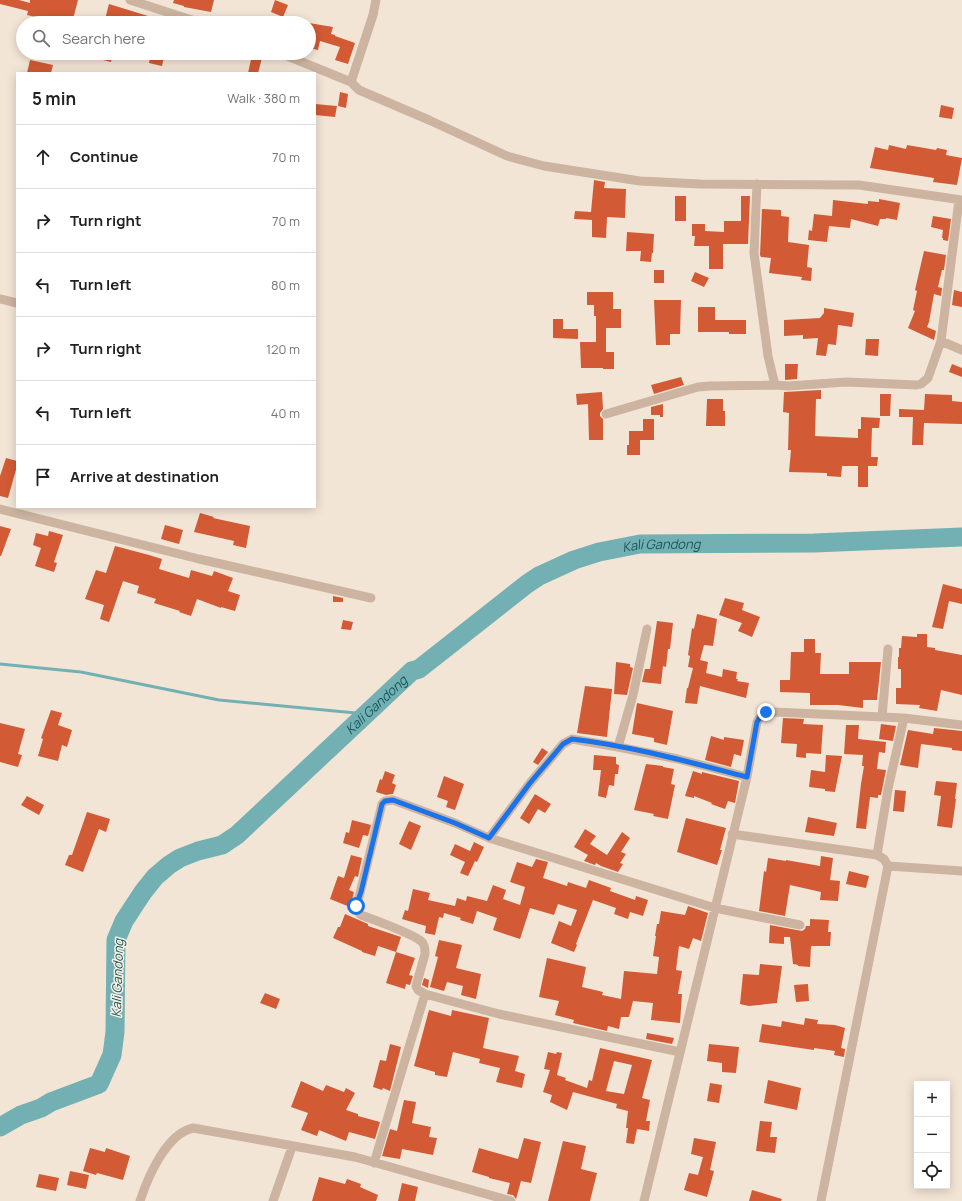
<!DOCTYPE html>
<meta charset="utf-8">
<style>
:root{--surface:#fff;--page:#f2f2f2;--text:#222;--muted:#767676;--line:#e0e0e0}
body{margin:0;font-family:Manrope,sans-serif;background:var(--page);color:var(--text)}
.controls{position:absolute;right:12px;bottom:12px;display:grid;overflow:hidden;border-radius:0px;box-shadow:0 2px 10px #0003}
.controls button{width:36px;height:36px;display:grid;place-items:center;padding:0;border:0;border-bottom:1px solid var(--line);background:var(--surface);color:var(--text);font:20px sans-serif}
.stop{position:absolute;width:12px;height:12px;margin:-9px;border:3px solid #1a73e8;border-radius:50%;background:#fff}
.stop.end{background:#1a73e8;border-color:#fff;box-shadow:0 1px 4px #0008}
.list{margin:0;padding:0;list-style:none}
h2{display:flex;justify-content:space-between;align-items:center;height:52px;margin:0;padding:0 16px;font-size:17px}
h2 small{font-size:13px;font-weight:400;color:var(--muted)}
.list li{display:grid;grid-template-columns:26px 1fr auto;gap:12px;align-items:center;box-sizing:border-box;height:64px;padding:0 16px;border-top:1px solid var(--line)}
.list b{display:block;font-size:15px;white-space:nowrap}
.list em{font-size:13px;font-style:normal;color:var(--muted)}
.icon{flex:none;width:22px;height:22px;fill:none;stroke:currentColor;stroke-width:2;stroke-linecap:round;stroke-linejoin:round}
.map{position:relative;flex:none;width:962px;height:1201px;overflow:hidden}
.search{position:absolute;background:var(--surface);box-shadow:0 2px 10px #0003;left:16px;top:16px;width:300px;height:44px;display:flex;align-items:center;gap:10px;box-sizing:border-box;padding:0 14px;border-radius:22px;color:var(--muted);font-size:15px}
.panel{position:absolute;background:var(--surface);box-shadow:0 2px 10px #0003;left:16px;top:72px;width:300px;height:436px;border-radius:0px}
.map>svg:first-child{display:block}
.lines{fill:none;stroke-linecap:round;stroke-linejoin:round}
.stream{stroke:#72b0b3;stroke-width:3}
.river{stroke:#72b0b3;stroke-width:19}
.building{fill:#d25a35;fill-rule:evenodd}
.minor{stroke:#ccb4a1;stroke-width:9}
.route{stroke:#1a73e8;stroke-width:5}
.labels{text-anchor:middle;stroke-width:3;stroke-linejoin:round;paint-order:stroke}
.water-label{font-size:13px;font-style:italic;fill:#17565a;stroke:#fbefe2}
</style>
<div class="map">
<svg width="962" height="1201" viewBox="0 0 962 1201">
<rect width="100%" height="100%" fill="#f3e5d6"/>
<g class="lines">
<path class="stream" d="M0,664L81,672L219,700L366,714"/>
<path class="river" id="s1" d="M0,1127L21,1115L41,1108L51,1102L99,1084L112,1055L115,1032L116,940L124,921L143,892L155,877L169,865L180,858L198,851L222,845L237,835L412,671L419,669L527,584L539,576L574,560L599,552L640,544L814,543L962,537"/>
</g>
<path class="building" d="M0,0H19L30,3V0H78L72,23H43L44,19L27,15L28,11L0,4Z
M174,0H214L211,12L184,7V6L173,3Z
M275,0L288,5L283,17L271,12Z
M109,4L148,16L146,23H104Z
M309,23L333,27L331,34L335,35V36L355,43L348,64L335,60L340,47L320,41L318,50L309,48Z
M87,53H113L111,62L87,56Z
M151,53H165L162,66L149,63Z
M252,55L262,58L258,73H248Z
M30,60L53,65L51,73H27Z
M340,92L348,94L346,108L338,106Z
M315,104L337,106L335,117L315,115Z
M941,105L954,108L952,119L939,117Z
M889,145L906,149L907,145L936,150L937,148L947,150L946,155L962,158L957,185L933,182L934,178L870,168L875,147L888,150Z
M594,180L605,182L604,188L626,189L625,218L607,217L606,238L592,237V220L574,219L575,211L591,212Z
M675,196H686V221H675Z
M741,196H750L748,244H723V269H709V246H694L695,236H692V224H705V231L724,232V221H741Z
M879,199L900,203L897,220L886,218V219H880L878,226L851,219L850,228L829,226L827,242L808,240L809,230L812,231L814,214L832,216L833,200L868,204V201L879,202Z
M762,209L781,210V216L789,217L788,242L809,245L807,267L812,268L811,281L801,280L802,277L769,273L771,258L761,257L760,255Z
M933,216L951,219L948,241L943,240V238H942L943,230L931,227Z
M627,232L654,234L653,253H652L651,262L640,261L641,251H626Z
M924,251L946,255L944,270H942L938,287L942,288L941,296L934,294L929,322L927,327L936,331L934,340L908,328L915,311L913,310L917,291L915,290Z
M654,270H664V283H654Z
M695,272L709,278L704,287L691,281Z
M954,290L962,292V307L952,305Z
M587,292H613V309H621V328H606V352H614V369H603V368H581L580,342H596V316H594V305H587Z
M654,300H681L680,334H670V345H656Z
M698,307H715V320H746V334H729V332H698Z
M824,308L854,313L852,327L838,325L836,345L828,344L826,356L816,355L818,338L803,339V335L784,336V320L820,318L824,313Z
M553,319H563V329H578V339L553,338Z
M866,339H879L878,356L865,355Z
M785,364H798L797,379L785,380Z
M952,364L962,368V377L949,372Z
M681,377L684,385L654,394L651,385Z
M821,390V399H816L815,436L858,438V429H861V417L880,418L879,428H872L871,457H878L877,466H868V487H858V466H842L841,477L827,476V473L789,472L791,450H788L789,413L783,412L784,392Z
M602,392L603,409L600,413V416L603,419V440H589L588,404L577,405L576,394Z
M880,394H891L890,416H880Z
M925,394L952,395V401L962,402V424L924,423L923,445H912L913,417H899V409L924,410Z
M707,399H723V411H725V426H706Z
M663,404V417H660V415H651V407Z
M643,419H654V440H640V455H627V445H629V431H643Z
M6,458L17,461V466L8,498L0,496V476Z
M200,513L214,517L213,518L250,526L246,548L233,545L234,541L194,532Z
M165,525L183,530L179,544L161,539Z
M0,526L11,529L1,556H0Z
M49,531L63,535L54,562L57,563L54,572L35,566L41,548L33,545L36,533L48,536Z
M115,546L149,555L162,559L159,569L189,578L191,570L212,576L214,571L233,578L228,591L240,595L235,611L221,607V608L197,599L191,616L179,612L180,611L154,603L156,599L137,593L139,586L123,581L109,622L100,619L104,605L85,599L96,570L106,573Z
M943,584L962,589V604L949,601L943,629L932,627Z
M333,596L343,598V602H333Z
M725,598L744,603L742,610L760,617L752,637L738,631L742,623L719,615Z
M697,614L717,619L713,646L704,645L700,660L708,662L706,673L722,677L723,669L737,672L736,679H738L737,681L749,683L746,698L700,686L697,704L685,703L687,688H688L693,668L688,667L690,656L688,655L692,628L694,629Z
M343,620L353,622L351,630L341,629Z
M657,621L673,623L670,649H668L666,667L663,666L661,684L642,682L645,669H650Z
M917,634H927V647L935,648V650L962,655V695L941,690L937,711L919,708L920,705L896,704V688H901V669H898V657H899V648H901L902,636L917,637Z
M804,639H815V653H821L820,674H849V662H881L877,700H863V708L838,705H810V693L780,692V680H790L791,652H804Z
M616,662L630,664V667L633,668L627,695L614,694Z
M585,686L612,689L607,737L577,733Z
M637,703L673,711L667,745L654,742V738L632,734Z
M51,710L62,713L58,725L72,730L67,747L62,745L58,761L38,756L43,739L41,738Z
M783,718L804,719L803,724L823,725L821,754L806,753V758L796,757L797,744L781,743Z
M0,723L25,729L18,754L22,755L18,767L0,762Z
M881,724L896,726L893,741L879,739Z
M846,725H859L858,739L886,742L885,753L879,752L877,769L886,770L881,795H878V798L870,797L866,829L856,828L861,784L864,766H862L863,755L844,754Z
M934,728L962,731V751L952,750V748L921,744L918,768L900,765L908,730L933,734Z
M711,736L724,740V737L744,740L741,756L734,754L731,767L705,760Z
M542,748L548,752L538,765L533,762Z
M594,755L616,757V764L619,765L618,774H615L614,786L609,785L606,798L598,796L601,770H593Z
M826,755L842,756L835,792L825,791V789L809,787L811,770L825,772Z
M646,764L663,766V767L674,769L671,784L675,785L668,819L653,816L654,814L634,810Z
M385,771L395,775L392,783L396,785L393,794L386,795L376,792L380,779L382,780Z
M693,771L702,774V772L739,781L735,803L728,801L725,809L711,804L712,803L694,796V798L685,796Z
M444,776L464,784L455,810L446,807L448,801L437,797Z
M936,781L957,783L955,799H956L952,828L937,826L941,796L934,795Z
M895,790L906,791L904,812L893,811Z
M535,794L551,804L545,813L538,809L529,824L520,818Z
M27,796L44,805L39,815L21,805Z
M87,812L110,819L106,832L99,829L83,872L65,865L69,855H72Z
M808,817L837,823L834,836L805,832Z
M686,818L726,828L720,850H722L717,865L677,852Z
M352,820L371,825L368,836L363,835L359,848L343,843L346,832L349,833Z
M409,821L421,826L411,850L399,844Z
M585,829L596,836L590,844L607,855L622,832L630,838L621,852L626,854L620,863L623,864L618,872L601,866L596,863L595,865L584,861L588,855L574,847Z
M474,842L484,847L477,862L475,861L468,876L460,873L465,862L450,855L455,844L470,851Z
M351,855L362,858L358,877L355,876L349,890L354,892L350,907L330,899L338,876L344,878Z
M821,856L833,858L830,880L840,881L838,901L820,900L821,892L790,885L785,916L759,911L764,871L766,872L768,858L786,861V860L820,866Z
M536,859L548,862L543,878L567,886L568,882L586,888L589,880L611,888L610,891L635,900L636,896L648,900L643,916L630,912L628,919L614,914L616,908L593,900L576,944L577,945L574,952L551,943L559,921L571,926L577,910L558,904L554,915L530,908L520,939L493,930L497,918L477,911L473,924L460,920L461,918L444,913L443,918L439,917L435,935L425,933L426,926L402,919L405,910L408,911L413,889L430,893L428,900L455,906L457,898L466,901L467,896L487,901L493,885L506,890L503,899L520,905L525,887L510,882L517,862L532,867Z
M849,871L869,876L866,888L846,884Z
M688,906L708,913L701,941L693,938L689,949L679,946L676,970L682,971L678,994H682L680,1023L651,1020L653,1003L633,1001L629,1017H621L619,1029L608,1026L607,1031L573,1023L574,1020L555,1015L559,1001L539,997L547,958L586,967L582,987L603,992L602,995L621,999L624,971L657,974L659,957L653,956L656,936H655L657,924H659L661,911L685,915Z
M345,914L368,924V926L401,937L396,952L378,946L375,956L362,952V951L333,938L338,927H340Z
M810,919L829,920L828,932H831L830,946H811L810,967L798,966V965L793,964L790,937H784V944L769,943L770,925L802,931L805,929L806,926H810Z
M439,940L462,945L456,968L481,974L476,999L461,995L463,986L447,982L444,991L430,987L438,957L435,956Z
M396,952L415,958L409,975L413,976L410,985L406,984L405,989L386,983Z
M760,964L782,966L777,1003L749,1006L740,1004L743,974L759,975Z
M424,978L429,980L428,988L422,985Z
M808,984L809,1001L796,1002L794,985Z
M265,993L280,999L276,1009L260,1003Z
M429,1010L451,1016L452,1010L489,1018L483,1048L519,1056L515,1071L525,1074L522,1088L496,1082L500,1068L479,1063L480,1059L453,1052L447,1077L435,1075V1072L414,1066Z
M805,1018L818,1020L817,1024L835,1025L845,1028L841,1048L845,1049L844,1057L834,1055L835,1051L814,1048V1050L759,1042L762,1024L781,1027L782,1021L804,1025Z
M647,1033L674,1038L672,1044L646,1039Z
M390,1044L401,1047L390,1091L383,1088L382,1090L373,1087L380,1060L386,1061Z
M709,1044L739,1047L736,1073L722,1072V1063L707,1061Z
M600,1048L652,1060L642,1098L650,1100L646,1121H650L649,1131L637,1129L634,1144L626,1143L628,1128H626L628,1111L616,1108L617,1104L573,1092L567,1110L550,1102L552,1095L543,1092L550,1070L544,1069L548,1052L556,1054L557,1052L562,1053L557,1075L566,1078L565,1080L587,1088L589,1080L592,1081ZM614,1061L632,1065L624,1094L606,1091Z
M768,1080L801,1088L797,1110L764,1103Z
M301,1081L323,1091L326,1085L344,1092L346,1088L355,1093L346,1110L358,1114V1116L380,1122L375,1139L349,1132L346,1141L319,1130L317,1136L301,1130L308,1113L291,1107Z
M710,1083L722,1085L719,1103L707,1101Z
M404,1100L416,1102L412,1123L431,1127L429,1137L437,1138L433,1155L402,1149L400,1159L382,1156L390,1129L397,1131Z
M760,1121L772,1122L770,1137H777L775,1153L756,1151Z
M524,1138L541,1142L531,1183L521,1181L516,1199L513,1195L507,1194L510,1183L489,1178V1177L472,1172L479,1148L518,1159Z
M694,1138L716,1142L710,1170L714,1171L707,1197L684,1190L689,1173L698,1175L703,1157L691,1154Z
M563,1141L586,1146L581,1169L597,1173L590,1201H548Z
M90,1148L105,1152L106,1148L130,1156L123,1180L97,1173L96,1175L83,1171Z
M70,1171L89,1175L86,1189L67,1185Z
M39,1174L59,1178L56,1191L36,1187Z
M319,1177L345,1184L347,1179L361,1184L360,1187L378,1195L376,1201H312Z
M402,1183L418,1187L415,1201H398Z
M752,1190L782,1199L781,1201H749Z"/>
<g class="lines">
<path class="minor" d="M130,0L201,23
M280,53L351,82L359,90L429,120L507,156L544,166L640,181L700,184L859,185L962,200
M351,82L373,15L376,0
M757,184L754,253L768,356L775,385L788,386L846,382L917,385L921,384L928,378L941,341L959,200
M0,299L17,303
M941,341L962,350
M606,414L698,387L710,386L775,385
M0,509L199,559L371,598
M882,717L888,649
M904,718L888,789L877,855L884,859L888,866L962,871
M618,747L633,695L647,629
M732,834L877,855
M489,838L530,783L563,744L572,739L618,747L678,759L747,777
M680,1052L499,1014L425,994L418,990L416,986L425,954C425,950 425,945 422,942C414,934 374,920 361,915L356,909L382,804L385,801L393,800L455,823L489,838L715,908L800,925
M374,1163L425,994
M140,1201C148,1177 166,1134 193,1128L355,1157L511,1201
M273,1201L292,1147
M644,1201L747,777L757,722C762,713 766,712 775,712L904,718L962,725
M821,1201L888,866"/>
</g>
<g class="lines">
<path class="route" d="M356,906L361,892L382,804L385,801L393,800L455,823L489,838L530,783L563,744L572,739C631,746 689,762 747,777L757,722L760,717L766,712"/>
</g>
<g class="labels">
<g class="water-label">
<text dy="5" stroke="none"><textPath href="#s1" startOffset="950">Kali Gandong</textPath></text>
<text dy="5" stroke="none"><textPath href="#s1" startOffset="614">Kali Gandong</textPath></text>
<text transform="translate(117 978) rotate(-88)" y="5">Kali Gandong</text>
</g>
</g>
</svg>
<div class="controls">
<button>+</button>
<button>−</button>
<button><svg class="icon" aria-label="locate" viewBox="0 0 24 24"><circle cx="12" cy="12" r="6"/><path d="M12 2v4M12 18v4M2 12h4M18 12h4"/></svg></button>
</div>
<div class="stop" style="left:356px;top:906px"></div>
<div class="stop end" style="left:766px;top:712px"></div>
<div class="search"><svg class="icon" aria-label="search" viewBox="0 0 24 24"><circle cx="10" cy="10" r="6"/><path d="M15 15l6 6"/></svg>Search here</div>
<section class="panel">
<h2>5 min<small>Walk · 380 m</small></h2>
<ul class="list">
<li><svg class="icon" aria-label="ahead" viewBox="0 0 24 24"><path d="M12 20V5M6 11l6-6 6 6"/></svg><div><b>Continue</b></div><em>70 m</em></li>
<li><svg class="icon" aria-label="right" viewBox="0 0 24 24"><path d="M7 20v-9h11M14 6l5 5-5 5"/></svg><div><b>Turn right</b></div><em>70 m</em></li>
<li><svg class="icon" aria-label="left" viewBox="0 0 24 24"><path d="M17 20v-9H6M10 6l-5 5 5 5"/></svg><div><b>Turn left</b></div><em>80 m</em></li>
<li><svg class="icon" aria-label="right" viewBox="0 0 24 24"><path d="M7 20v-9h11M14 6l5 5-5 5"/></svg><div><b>Turn right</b></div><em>120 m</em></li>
<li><svg class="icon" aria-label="left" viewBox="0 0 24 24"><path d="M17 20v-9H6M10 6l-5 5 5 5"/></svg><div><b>Turn left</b></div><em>40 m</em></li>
<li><svg class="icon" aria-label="arrive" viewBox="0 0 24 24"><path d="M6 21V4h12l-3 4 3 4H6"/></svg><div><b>Arrive at destination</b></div></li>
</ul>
</section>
</div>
